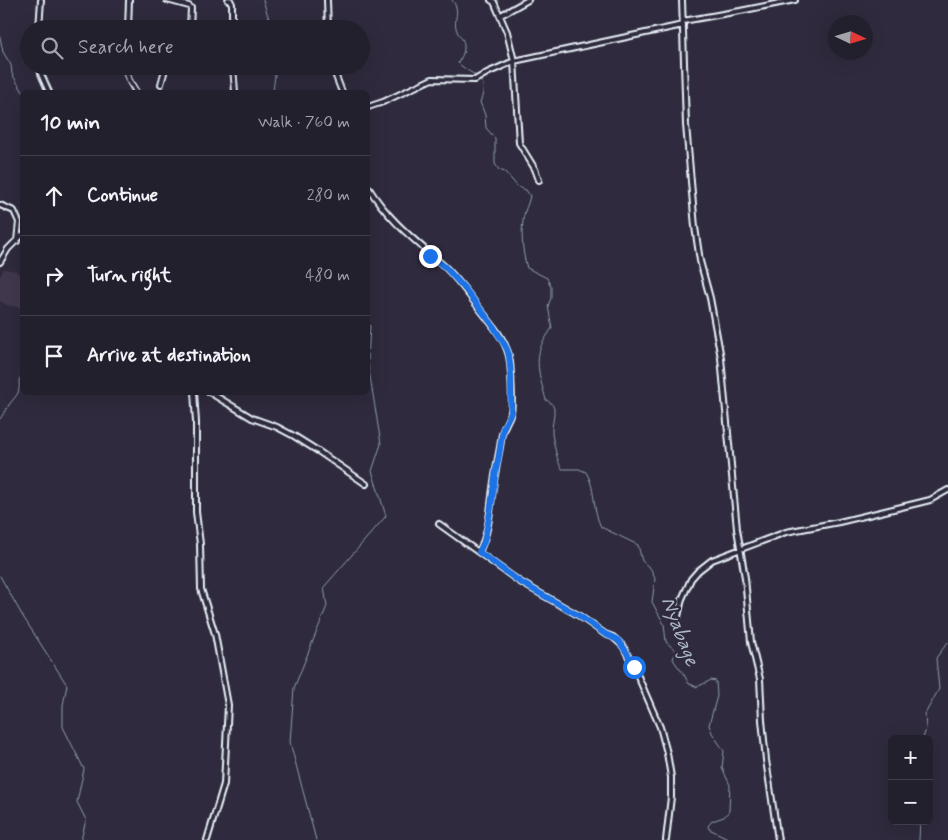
<!DOCTYPE html>
<meta charset="utf-8">
<style>
:root{--surface:#23202e;--page:#2b2836;--text:#f1f3f6;--muted:#a3a3aa;--line:#403e4a}
body{margin:0;font-family:Mynerve,sans-serif;background:var(--page);color:var(--text)}
.controls{position:absolute;right:15px;bottom:15px;display:grid;overflow:hidden;border-radius:8px;box-shadow:0 5px 20px #0002}
.controls button{width:45px;height:45px;display:grid;place-items:center;padding:0;border:0;border-bottom:1px solid var(--line);background:var(--surface);color:var(--text);font:25px sans-serif}
.compass{position:absolute;left:828px;top:15px;width:45px;height:45px;border-radius:50%;background:var(--surface);box-shadow:0 5px 20px #0002;rotate:94deg}
.stop{position:absolute;width:15px;height:15px;margin:-11px;border:4px solid #1a73e8;border-radius:50%;background:#fff}
.stop.end{background:#1a73e8;border-color:#fff;box-shadow:0 1px 5px #0008}
.list{margin:0;padding:0;list-style:none}
h2{display:flex;justify-content:space-between;align-items:center;height:65px;margin:0;padding:0 20px;font-size:21px}
h2 small{font-size:16px;font-weight:400;color:var(--muted)}
.list li{display:grid;grid-template-columns:32px 1fr auto;gap:15px;align-items:center;box-sizing:border-box;height:80px;padding:0 20px;border-top:1px solid var(--line)}
.list b{display:block;font-size:19px;white-space:nowrap}
.list em{font-size:16px;font-style:normal;color:var(--muted)}
.icon{flex:none;width:28px;height:28px;fill:none;stroke:currentColor;stroke-width:2;stroke-linecap:round;stroke-linejoin:round}
.map{position:relative;flex:none;width:948px;height:840px;overflow:hidden}
.search{position:absolute;background:var(--surface);box-shadow:0 5px 20px #0002;left:20px;top:20px;width:350px;height:55px;display:flex;align-items:center;gap:12px;box-sizing:border-box;padding:0 18px;border-radius:28px;color:var(--muted);font-size:19px}
.panel{position:absolute;background:var(--surface);box-shadow:0 5px 20px #0002;left:20px;top:90px;width:350px;height:305px;border-radius:8px}
.map>svg:first-child{display:block}
.built{fill:#43394d}
.lines{fill:none;stroke-linecap:round;stroke-linejoin:round}
.stream{stroke:#909eb1;stroke-width:1}
.street-casing{stroke:#e8f1f8;stroke-width:8}
.street{stroke:#2f2a3d;stroke-width:4}
.route{stroke:#1a73e8;stroke-width:6}
.labels{text-anchor:middle;stroke-width:5;stroke-linejoin:round;paint-order:stroke}
.water-label{font-size:20px;font-style:italic;fill:#aeb9c8;stroke:#2f2a3d}
</style>
<div class="map">
<svg width="948" height="840" viewBox="0 0 948 840">
<rect width="100%" height="100%" fill="#2f2a3d"/>
<filter id="ink" filterUnits="userSpaceOnUse"><feTurbulence type="fractalNoise" baseFrequency=".02" numOctaves="2"/><feDisplacementMap in="SourceGraphic" scale="10" xChannelSelector="R" yChannelSelector="G"/><feConvolveMatrix kernelMatrix="1 2 1 2 8 2 1 2 1" color-interpolation-filters="sRGB"/></filter>
<g filter="url(#ink)">
<path class="built" d="M4,269L16,271L22,278V308L7,305L0,301V277Z"/>
<g class="lines">
<path class="stream" d="M263,0L272,29
M452,0C462,12 452,19 457,31C459,37 465,39 464,48C464,53 461,58 458,63C473,77 491,76 480,102L485,115L486,128L495,138V164L499,170L505,172L518,187L526,190L530,196C529,201 527,206 525,211C520,228 522,252 527,268L547,278L551,287V298L548,306L552,328C549,333 546,337 543,342C533,361 541,381 546,400C550,402 553,404 554,409C555,417 551,426 552,434C553,440 558,465 562,469H579L586,472C596,488 592,509 601,527L638,545L642,561L651,569L655,579L652,602L664,624L666,642L676,651L673,659C678,668 684,672 688,683L697,687L711,680L716,681L717,696L709,725L712,733L724,751L722,768L730,785L729,811L724,817L712,821L708,826L709,829L732,840
M0,37L3,52L11,65L12,74L23,92
M273,92L276,66
M368,323L370,326L368,360
M0,419C3,415 4,412 7,408C14,396 21,396 19,380L22,375
M0,576L22,615L67,685L63,705V727L84,769L77,802L86,820L81,840
M923,739L926,728L925,714L939,689L936,658L948,642
M316,840L290,742L294,688L327,606L324,587L386,516L372,471L381,444L368,364
M919,840L920,821"/>
<g class="street-casing">
<path id="street" d="M167,0L189,6L191,8L190,29
M228,0H230L232,4V29
M327,0L328,29
M491,0L494,2L507,32L514,61L519,143L535,169L539,180
M682,0L686,125L695,227L700,261L710,298L721,358L737,529L745,578L751,642L760,679L762,720L766,760L778,840
M501,15L528,0
M683,21L740,11L795,0
M39,29L41,0
M128,29L129,0
M40,66L41,74L49,92
M124,66L129,80L136,92
M233,66L235,92
M332,66L342,92
M161,84L166,66
M368,107L383,102L432,79L475,80L487,73L514,61L683,25
M368,187C389,221 415,240 444,266C459,280 470,297 483,313C494,327 508,343 510,362C511,372 513,403 511,412C508,422 502,427 501,440C500,450 497,460 496,470C490,497 492,526 479,552
M0,205L14,211L19,222L17,241
M0,262L8,249L22,235
M194,392L196,422V512L200,544L201,589L215,634L228,705L224,784L207,840
M209,392L252,418L277,427L294,436L318,451L366,484
M439,524L520,582L578,615L605,634L613,637L623,646L634,667L660,727L667,753L671,777V797L666,840
M677,621L682,599L691,579L698,571L712,560L786,532L839,522L918,503L930,500L948,490"/>
</g>
<use href="#street" class="street"/>
</g>
</g>
<g class="lines" filter="url(#ink)">
<path class="route" d="M430,256L445,267L466,290L492,324L507,349L509,356L511,375V412L503,428L499,456L496,470L491,508L484,542L479,552L520,582L578,615L605,634L618,640L627,653L634,667"/>
</g>
<g class="labels">
<g class="water-label">
<text transform="translate(681 631) rotate(69)" y="7">Nyabage</text>
</g>
</g>
</svg>
<div class="controls">
<button>+</button>
<button>−</button>
</div>
<svg class="compass" viewBox="-18 -18 36 36"><path d="M0-13l5 13h-10z" fill="#e53935"/><path d="M0 13l5-13h-10z" fill="#a3a3aa"/></svg>
<div class="stop" style="left:634px;top:667px"></div>
<div class="stop end" style="left:430px;top:256px"></div>
<div class="search"><svg class="icon" aria-label="search" viewBox="0 0 24 24"><circle cx="10" cy="10" r="6"/><path d="M15 15l6 6"/></svg>Search here</div>
<section class="panel">
<h2>10 min<small>Walk · 760 m</small></h2>
<ul class="list">
<li><svg class="icon" aria-label="ahead" viewBox="0 0 24 24"><path d="M12 20V5M6 11l6-6 6 6"/></svg><div><b>Continue</b></div><em>280 m</em></li>
<li><svg class="icon" aria-label="right" viewBox="0 0 24 24"><path d="M7 20v-9h11M14 6l5 5-5 5"/></svg><div><b>Turn right</b></div><em>480 m</em></li>
<li><svg class="icon" aria-label="arrive" viewBox="0 0 24 24"><path d="M6 21V4h12l-3 4 3 4H6"/></svg><div><b>Arrive at destination</b></div></li>
</ul>
</section>
</div>
